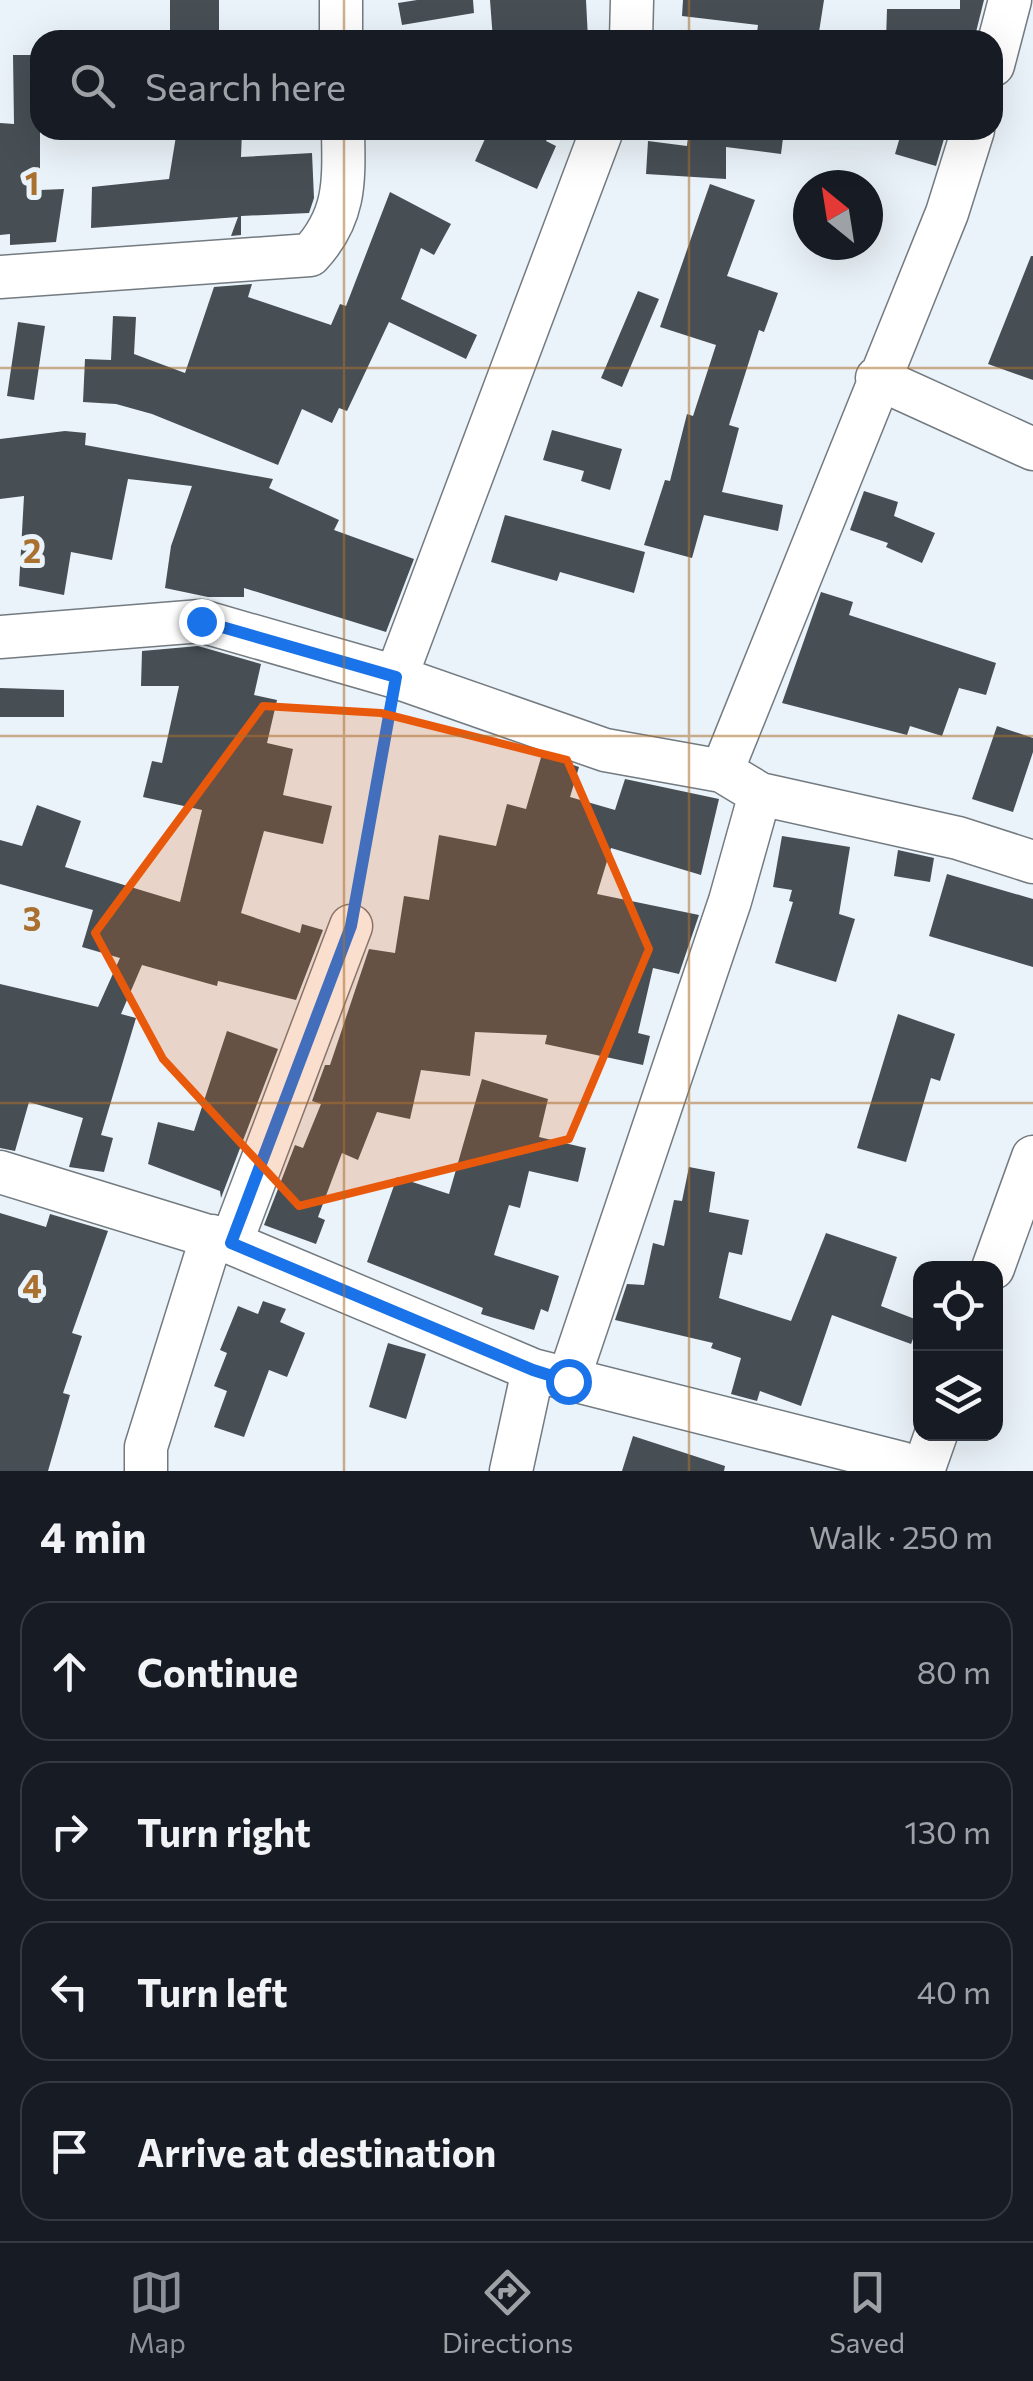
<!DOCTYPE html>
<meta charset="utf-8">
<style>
:root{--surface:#171b24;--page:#20242c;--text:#f1f3f6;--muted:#9ea1a6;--line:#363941;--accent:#8c9099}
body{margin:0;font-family:Commissioner,sans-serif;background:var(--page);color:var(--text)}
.controls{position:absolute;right:30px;bottom:30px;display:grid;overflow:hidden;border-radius:20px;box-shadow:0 10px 40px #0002}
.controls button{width:90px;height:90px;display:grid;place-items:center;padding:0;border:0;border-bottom:2px solid var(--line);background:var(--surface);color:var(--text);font:50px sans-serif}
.compass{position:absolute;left:793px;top:170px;width:90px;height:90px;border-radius:50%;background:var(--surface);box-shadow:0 10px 40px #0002;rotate:330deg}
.stop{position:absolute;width:30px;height:30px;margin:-22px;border:8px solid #1a73e8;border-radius:50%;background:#fff}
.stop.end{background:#1a73e8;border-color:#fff;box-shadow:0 2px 10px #0008}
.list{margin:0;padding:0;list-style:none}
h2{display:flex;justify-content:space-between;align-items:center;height:130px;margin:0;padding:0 40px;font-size:42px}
h2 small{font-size:32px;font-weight:400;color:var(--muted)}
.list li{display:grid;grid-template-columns:65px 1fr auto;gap:30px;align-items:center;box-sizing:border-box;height:140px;margin:0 20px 20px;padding:0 20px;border:2px solid var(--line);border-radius:30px}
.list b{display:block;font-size:38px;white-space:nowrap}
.list em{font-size:32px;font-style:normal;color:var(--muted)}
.icon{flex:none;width:55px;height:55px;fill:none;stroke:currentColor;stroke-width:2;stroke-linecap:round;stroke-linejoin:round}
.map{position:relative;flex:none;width:1033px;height:1471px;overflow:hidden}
.search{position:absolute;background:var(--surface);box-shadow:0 10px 40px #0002;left:30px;right:30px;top:30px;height:110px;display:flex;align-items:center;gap:25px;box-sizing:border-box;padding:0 35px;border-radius:30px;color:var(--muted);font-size:38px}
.sheet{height:770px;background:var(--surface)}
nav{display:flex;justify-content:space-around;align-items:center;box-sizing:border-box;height:140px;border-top:2px solid var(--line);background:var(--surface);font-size:28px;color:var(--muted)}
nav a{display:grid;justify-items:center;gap:5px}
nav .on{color:var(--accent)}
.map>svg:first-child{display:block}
.building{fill:#474f54}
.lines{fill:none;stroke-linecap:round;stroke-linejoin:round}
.minor-casing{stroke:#737b81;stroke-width:45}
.path{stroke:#7b8185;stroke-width:5;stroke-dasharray:5 8;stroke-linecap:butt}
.minor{stroke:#fff;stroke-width:42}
.route{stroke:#1a73e8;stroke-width:12}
.marked{fill:#e8590c;fill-opacity:0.2;stroke:#e8590c;stroke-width:8;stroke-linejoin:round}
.grid{fill:none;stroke:#aa702f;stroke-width:2.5;stroke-opacity:0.55}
.grid-label{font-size:32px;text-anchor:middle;font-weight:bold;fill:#aa702f;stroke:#eaf3f9;stroke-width:10;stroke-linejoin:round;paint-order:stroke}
</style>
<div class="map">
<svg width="1033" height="1471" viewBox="0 0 1033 1471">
<rect width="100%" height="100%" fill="#eaf3f9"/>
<path class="building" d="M170,0H219V36H170Z
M417,0H473L474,13L402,25L398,3Z
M490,0H586L588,39L493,40Z
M683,0H824L819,32L800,30L799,40H756L758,25L682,16Z
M960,0H984L974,40H886L887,9H960Z
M13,55H40V190L64,189L56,242L10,245V234L0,235V123L14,124Z
M177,130H242L241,157L312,153L314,198L309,213L241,216V235L231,236L238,217L91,228L92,187L169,179Z
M489,130H551L546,141L556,146L537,189L475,161Z
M689,130H784L781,154L726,147V179L646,174L648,141L687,146Z
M902,130L946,132L936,166L895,154Z
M710,184L755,200L727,276L778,293L764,332L759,330L729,425L739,428L722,492L783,505L778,531L704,515L692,558L644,545L665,480L670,481L687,414L693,416L716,345L660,327Z
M390,192L451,224L434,255L421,248L401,299L477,335L466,359L389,322L347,411L339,408L332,423L302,409L278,465L152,414L116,404L83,402L85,359L111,360L113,316L136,317L134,354L185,373L214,287L252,284L248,297L331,325L340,304L346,306Z
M1031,256H1033V380L988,364Z
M638,291L659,299L622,387L601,378Z
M18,322L45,326L34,400L7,396Z
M552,430L622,449L610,490L581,481L584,471L543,460Z
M65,431L86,433L85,445L273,479L269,488L339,520L334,530L414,559L386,632L244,588V597H208L165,588L171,546L192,486L128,479L112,560L71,552L64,595L19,586L24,496L0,499V439Z
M864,491L898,502L894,516L935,533L922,563L886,547L888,543L850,530Z
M505,515L645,552L634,593L560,572L557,581L491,562Z
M821,592L853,602L849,615L996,663L986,695L959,688L942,736L910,726L907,735L782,703Z
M198,646L261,664L254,695L277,700L267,743L293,749L283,795L332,806L323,844L264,831L241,913L300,933L302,924L323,930L296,1000L218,981L217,986L142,965L121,1014L136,1018L101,1135L113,1138L104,1172L69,1167L83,1118L29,1102L15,1151L0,1148V984L98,1007L120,958L82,947L93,910L0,884V840L22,846L37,805L81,821L65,867L180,902L202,810L143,797L152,761L162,763L179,686H141L142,651Z
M0,688L64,690V717H0Z
M997,726L1033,738V752L1013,812L972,799Z
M542,754L579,767L570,797L615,810L625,779L719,799L701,875L611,848L597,894L699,915L679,974L653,968L638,1033L650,1036L643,1065L545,1044L547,1035L475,1032L470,1076L421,1070L410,1119L377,1112L358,1160L342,1153L318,1217L325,1220L316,1244L264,1225L295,1145L303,1148L321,1104L312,1101L325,1065H330L369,949L395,953L404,896L429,900L439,835L496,846L507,804L526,809Z
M782,836L850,847L839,914L855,919L836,982L775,963L793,902L789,901L792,890L773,887Z
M898,850L934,858L930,882L894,876Z
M947,874L1033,899V967L929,936Z
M898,1014L955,1034L940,1081L931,1078L906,1162L857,1148Z
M227,1031L278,1049L221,1198L220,1191L148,1164L158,1122L194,1131Z
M482,1079L548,1099L539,1137L586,1148L578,1182L529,1171L520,1208L509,1205L494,1255L559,1276L548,1312L541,1309L534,1330L481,1314L483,1308L367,1262L397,1177L449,1194Z
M689,1167L715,1172L709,1212L749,1220L742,1255L729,1252L719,1298L791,1321L826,1233L897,1257L881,1306L920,1321L911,1344L832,1315L801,1406L760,1391L757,1401L731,1394L741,1358L711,1348L713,1343L615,1320L627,1284L644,1285L653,1243L664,1246L674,1200L682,1201Z
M0,1213L46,1227L50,1214L108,1231L72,1333L82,1336L63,1393L70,1395L48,1471H0Z
M263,1301L286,1309L280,1322L305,1333L287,1377L269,1370L244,1437L214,1427L227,1391L214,1386L227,1353L220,1350L238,1306L258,1314Z
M388,1343L426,1354L406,1419L369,1407Z
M633,1436L725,1466L724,1471H622Z"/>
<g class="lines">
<g class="minor-casing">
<path id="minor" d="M341,0V40
M631,40L632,0
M993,65L1010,0
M0,277L310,255C346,216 344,182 343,130
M877,378L1033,449
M0,637L201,621L396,677L605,750L722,771L760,794L958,838L1033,862
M396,677L602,130
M722,771L947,213L973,130
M0,1172L231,1243L533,1370L902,1463L900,1471
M231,1243L351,926
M993,1268L1033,1157
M568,1381L730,901L760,794
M146,1471V1447L212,1236
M511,1471L533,1370
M923,1471L936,1434"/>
</g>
<path class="path" d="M357,894L390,713"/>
<use href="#minor" class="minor"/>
</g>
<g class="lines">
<path class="route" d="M201,621L396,677L351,926L231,1243L533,1370L568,1381"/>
</g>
<path class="marked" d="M263,706L381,713L567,760L649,949L569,1139L299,1206L163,1059L95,933Z"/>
<path class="grid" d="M344,0V40M689,0V40M344,130V1471M689,130V1471M0,368H1033M0,736H1033M0,1103H1033"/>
<g class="grid-label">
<text x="32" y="195">1</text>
<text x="32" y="563">2</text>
<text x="32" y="931">3</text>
<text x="32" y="1298">4</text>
</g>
</svg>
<div class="controls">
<button><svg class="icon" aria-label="locate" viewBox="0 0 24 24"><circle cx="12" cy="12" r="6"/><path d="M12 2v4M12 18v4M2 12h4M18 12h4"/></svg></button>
<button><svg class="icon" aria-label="layers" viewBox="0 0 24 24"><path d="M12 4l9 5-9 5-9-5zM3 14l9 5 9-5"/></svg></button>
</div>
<svg class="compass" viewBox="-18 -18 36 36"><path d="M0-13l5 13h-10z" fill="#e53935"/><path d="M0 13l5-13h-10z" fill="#9ea1a6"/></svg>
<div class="stop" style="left:568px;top:1381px"></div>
<div class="stop end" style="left:201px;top:621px"></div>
<div class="search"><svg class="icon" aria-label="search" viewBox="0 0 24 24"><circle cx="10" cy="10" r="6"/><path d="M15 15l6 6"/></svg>Search here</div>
</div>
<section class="sheet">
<h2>4 min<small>Walk · 250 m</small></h2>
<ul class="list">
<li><svg class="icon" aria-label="ahead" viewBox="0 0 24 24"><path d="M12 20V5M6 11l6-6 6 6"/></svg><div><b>Continue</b></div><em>80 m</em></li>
<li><svg class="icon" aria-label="right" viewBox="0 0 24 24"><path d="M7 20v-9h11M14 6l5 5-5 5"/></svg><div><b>Turn right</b></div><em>130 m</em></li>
<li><svg class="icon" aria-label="left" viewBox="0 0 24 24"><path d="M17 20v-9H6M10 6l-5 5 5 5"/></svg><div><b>Turn left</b></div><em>40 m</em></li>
<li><svg class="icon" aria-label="arrive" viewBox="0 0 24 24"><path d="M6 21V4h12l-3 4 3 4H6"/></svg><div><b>Arrive at destination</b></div></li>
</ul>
</section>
<nav>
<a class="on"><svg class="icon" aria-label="map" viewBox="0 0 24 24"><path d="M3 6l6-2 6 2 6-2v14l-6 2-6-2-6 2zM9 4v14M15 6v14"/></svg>Map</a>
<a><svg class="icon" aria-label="directions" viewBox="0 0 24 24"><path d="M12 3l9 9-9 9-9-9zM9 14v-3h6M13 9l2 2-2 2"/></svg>Directions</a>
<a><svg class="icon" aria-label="saved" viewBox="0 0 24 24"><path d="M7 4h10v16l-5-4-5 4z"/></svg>Saved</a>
</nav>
